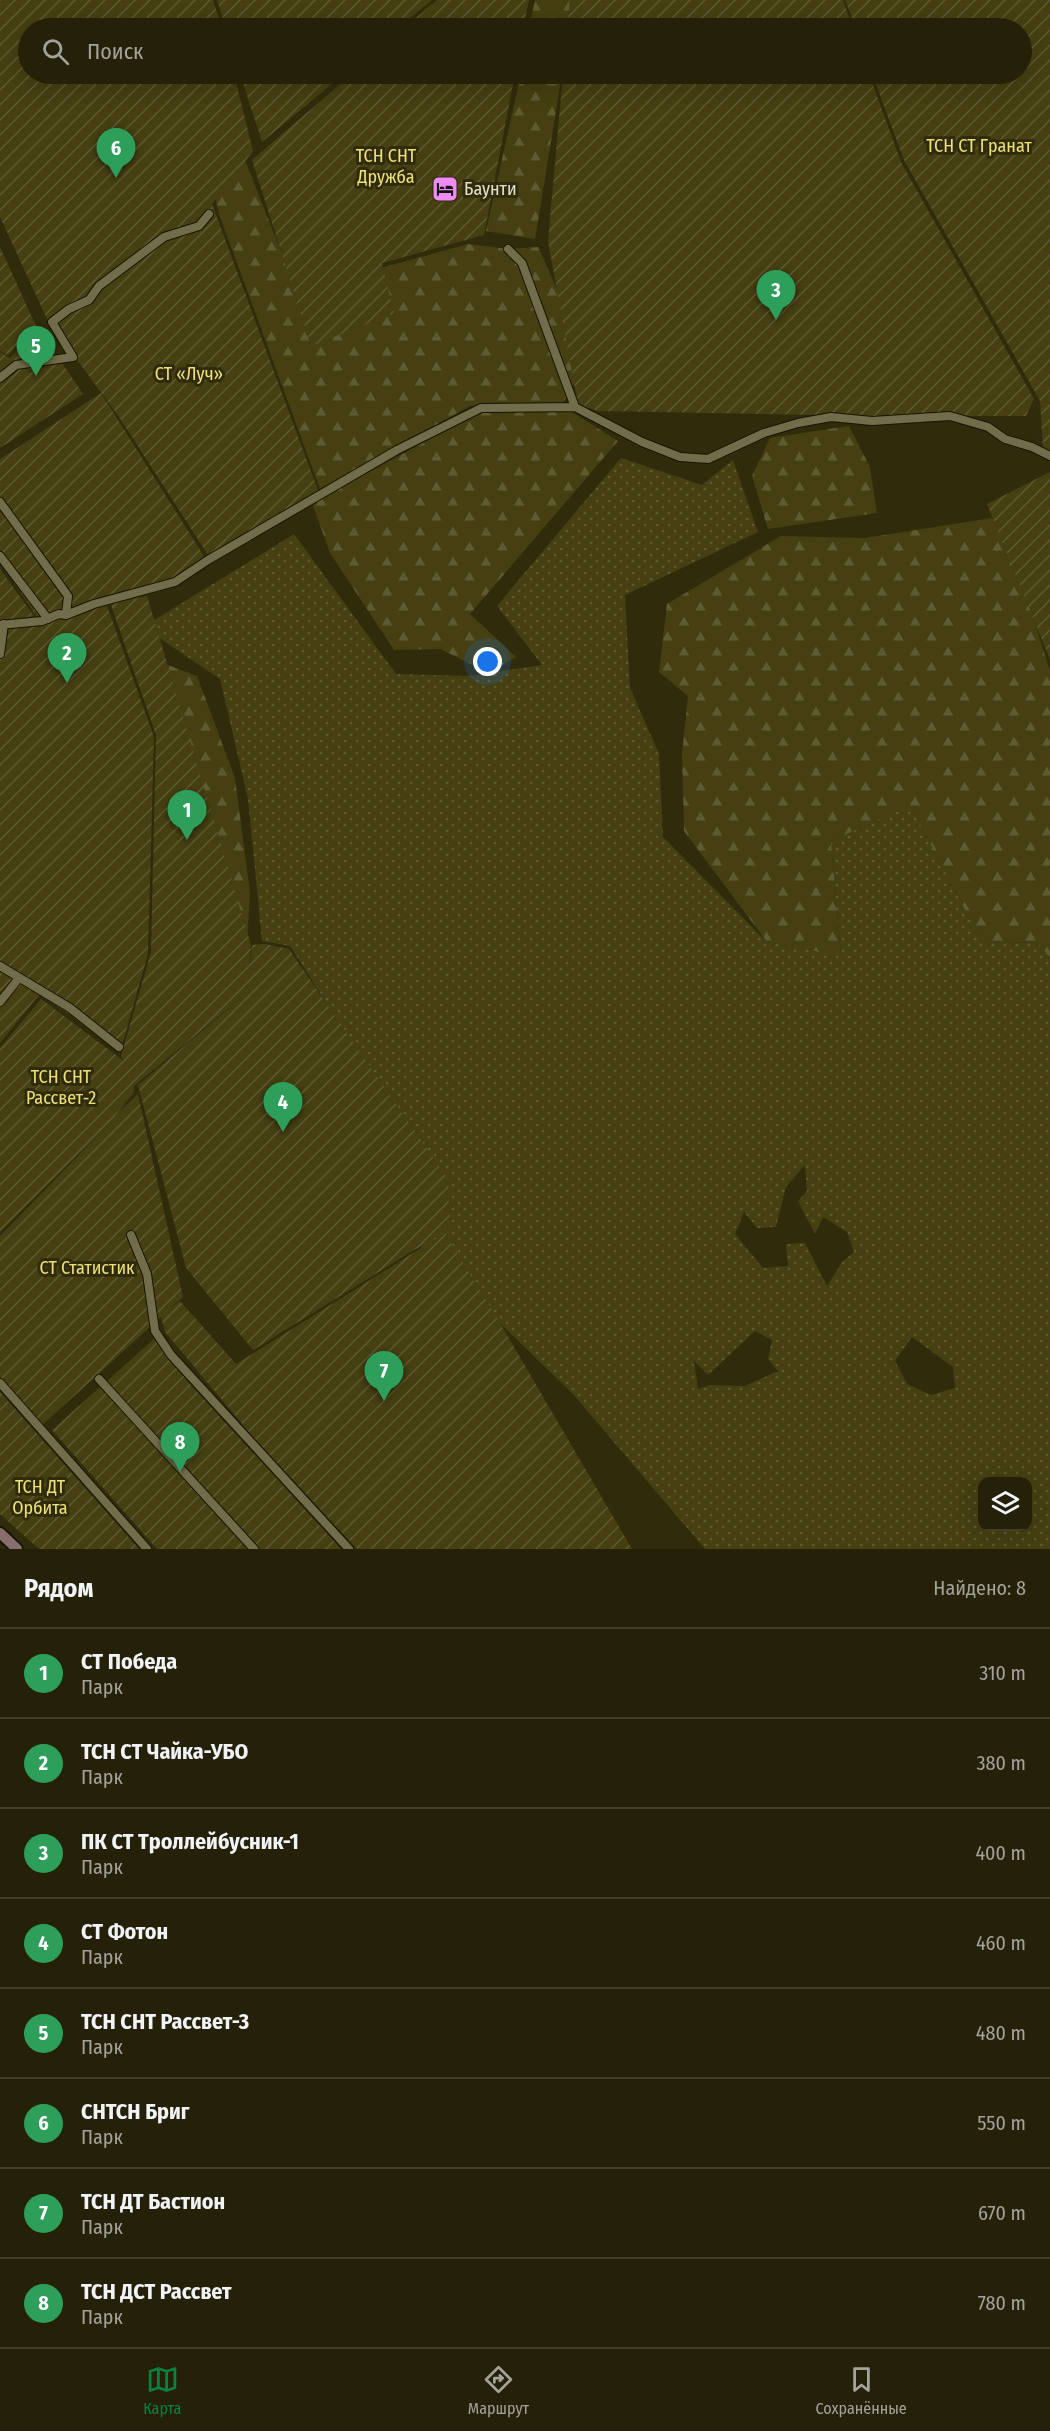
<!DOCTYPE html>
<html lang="ru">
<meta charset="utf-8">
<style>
:root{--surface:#242108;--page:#302e16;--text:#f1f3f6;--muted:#a3a39c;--line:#413e29;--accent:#0b8043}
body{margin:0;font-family:"Fira Sans Condensed",sans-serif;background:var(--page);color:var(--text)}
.controls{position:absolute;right:18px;bottom:18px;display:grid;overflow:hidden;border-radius:12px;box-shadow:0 6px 24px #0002}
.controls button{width:54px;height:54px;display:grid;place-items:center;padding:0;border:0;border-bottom:2px solid var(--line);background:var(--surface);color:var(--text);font:30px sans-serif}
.you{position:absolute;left:488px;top:662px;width:21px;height:21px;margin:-15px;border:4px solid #fff;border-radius:50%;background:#1a73e8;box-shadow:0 0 0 9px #1a73e833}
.badge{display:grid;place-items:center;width:39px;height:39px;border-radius:50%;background:var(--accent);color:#fff;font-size:20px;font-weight:700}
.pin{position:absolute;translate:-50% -50px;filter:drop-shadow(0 2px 3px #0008)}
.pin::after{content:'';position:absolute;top:32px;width:21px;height:18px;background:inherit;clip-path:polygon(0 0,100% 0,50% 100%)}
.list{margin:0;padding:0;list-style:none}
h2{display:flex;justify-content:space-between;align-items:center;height:78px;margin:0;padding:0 24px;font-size:26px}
h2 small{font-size:20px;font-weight:400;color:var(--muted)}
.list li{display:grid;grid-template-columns:39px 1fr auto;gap:18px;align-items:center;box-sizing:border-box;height:90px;padding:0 24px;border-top:2px solid var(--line)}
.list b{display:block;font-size:22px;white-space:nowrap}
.list p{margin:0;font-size:20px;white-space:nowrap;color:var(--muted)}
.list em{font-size:20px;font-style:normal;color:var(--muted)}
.icon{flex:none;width:33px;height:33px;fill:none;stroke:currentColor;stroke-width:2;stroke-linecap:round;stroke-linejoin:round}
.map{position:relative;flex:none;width:1050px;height:1549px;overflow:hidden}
.search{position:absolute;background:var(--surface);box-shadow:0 6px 24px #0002;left:18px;right:18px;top:18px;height:66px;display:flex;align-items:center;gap:15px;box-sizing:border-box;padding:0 21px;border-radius:33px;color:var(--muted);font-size:22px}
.sheet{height:798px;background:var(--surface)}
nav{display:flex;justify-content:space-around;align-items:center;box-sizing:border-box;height:84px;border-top:2px solid var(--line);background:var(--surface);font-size:16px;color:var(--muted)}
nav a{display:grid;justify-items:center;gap:3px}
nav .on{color:var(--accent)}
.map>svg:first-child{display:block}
.grass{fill:url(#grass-dots);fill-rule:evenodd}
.forest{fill:url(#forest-firs)}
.garden{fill:url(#garden-furrows)}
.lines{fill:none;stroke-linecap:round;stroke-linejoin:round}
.minor-casing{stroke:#181400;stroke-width:10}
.secondary-casing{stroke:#181400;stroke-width:14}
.minor{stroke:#716d4b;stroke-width:8}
.secondary{stroke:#876d6e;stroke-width:10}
.labels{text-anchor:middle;stroke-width:6;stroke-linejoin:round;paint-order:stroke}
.park-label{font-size:18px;fill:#eee179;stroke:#302c0b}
.poi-label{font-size:18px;fill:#e3e1cf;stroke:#302c0b;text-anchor:start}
</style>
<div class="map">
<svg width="1050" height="1549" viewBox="0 0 1050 1549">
<defs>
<pattern id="grass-dots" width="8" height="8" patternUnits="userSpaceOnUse" patternTransform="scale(1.5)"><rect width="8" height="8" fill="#453f11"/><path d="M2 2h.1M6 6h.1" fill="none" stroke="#605a33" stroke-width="1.8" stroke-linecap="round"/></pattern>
<pattern id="forest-firs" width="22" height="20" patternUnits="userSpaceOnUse" patternTransform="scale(1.5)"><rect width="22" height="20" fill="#453f11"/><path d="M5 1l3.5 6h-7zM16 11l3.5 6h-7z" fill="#605a33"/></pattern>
<pattern id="garden-furrows" width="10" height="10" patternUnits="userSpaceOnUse" patternTransform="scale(1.5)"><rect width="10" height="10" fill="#453f11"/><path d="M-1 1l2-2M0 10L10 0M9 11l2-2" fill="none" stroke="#605a33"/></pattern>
</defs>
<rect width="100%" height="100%" fill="#302c0b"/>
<path class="grass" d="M621,458L702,485L733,460L758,532L625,595L630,688L659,754L663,837L767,942L841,955L831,841L910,804L982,942L1039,943L1050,959V1549H705L573,1394L353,1181L349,1038L290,946L262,941L248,799L220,679L143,627L294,534L396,674L469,676L542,665L497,606ZM805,1165L807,1191L798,1201L815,1234L823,1217L847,1232L854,1252L842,1262L827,1286L805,1243L786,1244L788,1266L763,1268L735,1234L744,1212L757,1228L776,1227L786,1187ZM755,1331L772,1340L768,1359L778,1371L745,1386L709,1385L698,1389L694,1361L708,1375ZM912,1337L953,1367L955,1388L931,1395L907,1384L895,1361ZM982,1482H1028V1526H982Z"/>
<path class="forest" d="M535,0H574L569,28H529Z
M185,74L224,107L286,264L377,269L468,244L508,249L538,247L581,342L580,373L562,404L470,406L320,489L219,214Z
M521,74H562L535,239L486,231Z
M570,411L618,441L470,614L516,657L489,673L440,649L394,650L330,553L312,503L478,413Z
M849,426L870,467L877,513L768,529L752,476L770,438Z
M992,518L1016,562L1050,671V959L1039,943L982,942L910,805L831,841L841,956L767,942L684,831L682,754L688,696L659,672L667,604L781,536L865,538Z
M136,653L197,676L235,778L250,893L244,992L194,813Z"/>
<path class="garden" d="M0,0H213L222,28H28V74H234L253,151L212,204L319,493L208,555L119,417L47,319L0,217Z
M217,0H432L398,28H226Z
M437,0H529L523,28H404Z
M570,0H843L853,28H567Z
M845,0H1050V453L1043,450L1040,401L904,160L872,74H1022V28H856Z
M240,74H344L262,142Z
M352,74H515L484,235L382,263L394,313L311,346L252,160Z
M563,74H869L901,162L1034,399L1026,416H872L598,411L578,405L548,241Z
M0,247L36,326L8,355L0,351Z
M38,327L83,394L0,448V352L10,358Z
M101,393L209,564L175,587L129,600L147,596L251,945L249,971L252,945L265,944L289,949L448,1179L450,1228L253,1350L186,1268L138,1085L246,994L134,1086V1092L115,1116L138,1094L183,1297L168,1310L180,1301L236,1364L445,1233L500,1323L632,1549H357L254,1438L165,1332L161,1317L41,1426L0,1377V1236L108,1125L0,1232V1048L41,999L124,1061L121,1056L151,952L156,735L111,605L107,606L154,737L148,954L120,1053L70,1015L39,995L0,1043V971L6,974L0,970V630L42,625L0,561V459Z
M1050,472V660L987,504Z
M0,569L34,616L0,622Z
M154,1339L188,1382L341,1549H157L52,1430Z
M0,1392L139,1549H39L0,1514Z"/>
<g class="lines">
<g class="minor-casing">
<path id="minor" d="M508,249L522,263L575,407
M0,378L16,365L73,357L52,322L69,309L89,300L99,286L164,237L199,226L209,214
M0,502L68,596L66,615
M0,556L48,619
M0,625L42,621L59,614L66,615L94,604L175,582L208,560L397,450L481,408L575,407L642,442L680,457L708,459L764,433L798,423L831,417L872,421L950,416L988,427L1005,439L1032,447L1050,456
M0,654L4,624
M0,966L70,1008L119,1047
M0,1002L19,978
M131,1235L147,1274L155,1331L171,1355L349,1549
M99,1379L254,1549
M0,1383L147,1549"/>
</g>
<g class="secondary-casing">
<path id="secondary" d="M0,1533L17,1549"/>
</g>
<use href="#minor" class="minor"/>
<use href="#secondary" class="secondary"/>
</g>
<defs>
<g id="hotel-square" transform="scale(1.35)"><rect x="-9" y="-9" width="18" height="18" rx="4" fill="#f08bf5" stroke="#302c0b"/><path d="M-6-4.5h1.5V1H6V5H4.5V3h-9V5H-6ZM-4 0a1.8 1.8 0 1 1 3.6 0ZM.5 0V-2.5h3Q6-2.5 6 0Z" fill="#111"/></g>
</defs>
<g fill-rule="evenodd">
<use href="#hotel-square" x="445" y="189"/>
</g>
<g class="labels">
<g class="park-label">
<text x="979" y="152">ТСН СТ Гранат</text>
<text x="386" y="162">ТСН СНТ<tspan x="386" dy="21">Дружба</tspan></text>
<text x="189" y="380">СТ «Луч»</text>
<text x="61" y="1083">ТСН СНТ<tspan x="61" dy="21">Рассвет-2</tspan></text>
<text x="87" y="1274">СТ Статистик</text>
<text x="40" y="1493">ТСН ДТ<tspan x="40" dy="21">Орбита</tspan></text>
</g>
<g class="poi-label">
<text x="464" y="195">Баунти</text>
</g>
</g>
</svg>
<div class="controls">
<button><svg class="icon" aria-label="layers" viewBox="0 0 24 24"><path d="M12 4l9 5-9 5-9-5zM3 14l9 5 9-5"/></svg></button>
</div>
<div class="you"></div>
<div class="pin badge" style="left:187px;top:840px;background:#2e9e5b">1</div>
<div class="pin badge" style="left:67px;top:683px;background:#2e9e5b">2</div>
<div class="pin badge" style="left:776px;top:320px;background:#2e9e5b">3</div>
<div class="pin badge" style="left:283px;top:1132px;background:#2e9e5b">4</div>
<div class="pin badge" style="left:36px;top:376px;background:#2e9e5b">5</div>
<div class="pin badge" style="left:116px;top:178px;background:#2e9e5b">6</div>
<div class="pin badge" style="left:384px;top:1401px;background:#2e9e5b">7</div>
<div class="pin badge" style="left:180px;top:1472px;background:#2e9e5b">8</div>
<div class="search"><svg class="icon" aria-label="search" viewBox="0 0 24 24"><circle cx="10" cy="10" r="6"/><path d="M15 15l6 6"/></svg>Поиск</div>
</div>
<section class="sheet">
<h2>Рядом<small>Найдено: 8</small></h2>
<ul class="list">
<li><span class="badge" style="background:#2e9e5b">1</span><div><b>СТ Победа</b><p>Парк</p></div><em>310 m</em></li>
<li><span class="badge" style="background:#2e9e5b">2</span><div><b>ТСН СТ Чайка-УБО</b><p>Парк</p></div><em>380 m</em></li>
<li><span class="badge" style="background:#2e9e5b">3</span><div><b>ПК СТ Троллейбусник-1</b><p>Парк</p></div><em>400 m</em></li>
<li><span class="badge" style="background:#2e9e5b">4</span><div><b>СТ Фотон</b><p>Парк</p></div><em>460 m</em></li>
<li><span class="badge" style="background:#2e9e5b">5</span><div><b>ТСН СНТ Рассвет-3</b><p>Парк</p></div><em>480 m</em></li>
<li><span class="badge" style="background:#2e9e5b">6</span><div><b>СНТСН Бриг</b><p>Парк</p></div><em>550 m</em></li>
<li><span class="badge" style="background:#2e9e5b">7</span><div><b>ТСН ДТ Бастион</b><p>Парк</p></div><em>670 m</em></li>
<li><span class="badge" style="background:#2e9e5b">8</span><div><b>ТСН ДСТ Рассвет</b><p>Парк</p></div><em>780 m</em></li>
</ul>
</section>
<nav>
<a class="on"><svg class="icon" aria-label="map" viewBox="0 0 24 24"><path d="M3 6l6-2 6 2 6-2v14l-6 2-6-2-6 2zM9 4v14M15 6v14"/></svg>Карта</a>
<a><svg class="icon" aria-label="directions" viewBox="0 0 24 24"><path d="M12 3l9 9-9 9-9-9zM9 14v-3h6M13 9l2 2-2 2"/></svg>Маршрут</a>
<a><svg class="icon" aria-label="saved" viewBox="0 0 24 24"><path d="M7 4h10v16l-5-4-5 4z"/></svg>Сохранённые</a>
</nav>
